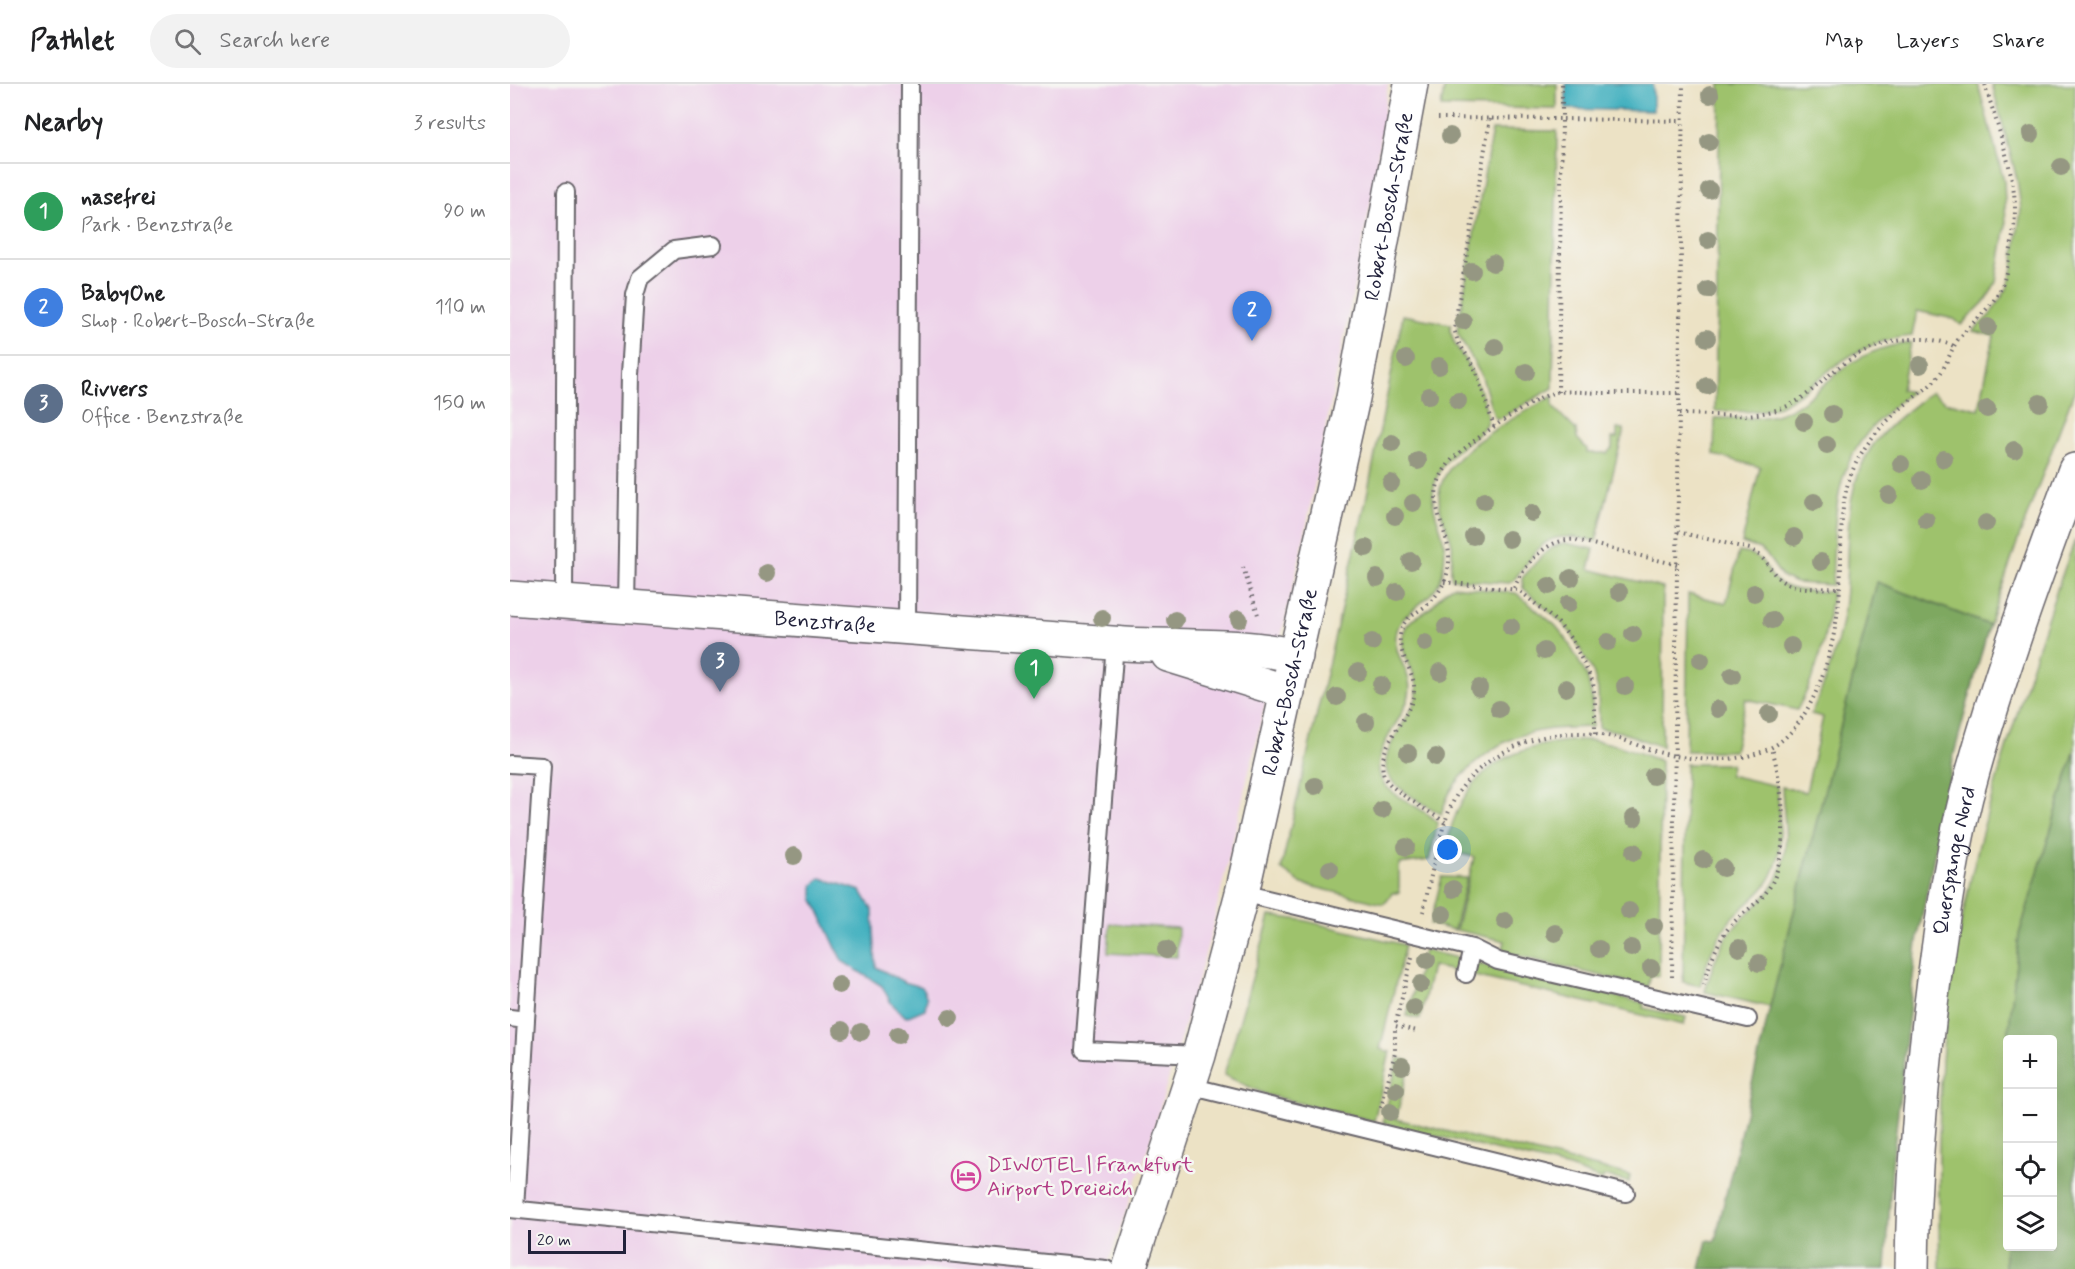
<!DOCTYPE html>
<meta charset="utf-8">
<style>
:root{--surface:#fff;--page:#f2f2f2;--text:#202124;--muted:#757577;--line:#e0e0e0;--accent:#2563eb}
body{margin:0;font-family:Mynerve,sans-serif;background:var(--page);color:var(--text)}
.controls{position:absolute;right:18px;bottom:18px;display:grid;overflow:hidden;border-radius:6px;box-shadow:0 6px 24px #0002}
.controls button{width:54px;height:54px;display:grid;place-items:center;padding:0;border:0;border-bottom:2px solid var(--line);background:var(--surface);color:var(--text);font:30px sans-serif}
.scale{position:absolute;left:18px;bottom:15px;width:98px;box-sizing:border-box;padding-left:6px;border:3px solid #22223b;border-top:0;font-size:16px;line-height:21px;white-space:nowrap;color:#22223b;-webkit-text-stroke:4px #f6f6f2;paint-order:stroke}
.you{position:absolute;left:938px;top:766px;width:21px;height:21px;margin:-15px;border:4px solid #fff;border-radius:50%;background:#1a73e8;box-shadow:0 0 0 9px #1a73e833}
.badge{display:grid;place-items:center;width:39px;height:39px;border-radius:50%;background:var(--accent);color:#fff;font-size:20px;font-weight:700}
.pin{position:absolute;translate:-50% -50px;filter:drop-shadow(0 2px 3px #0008)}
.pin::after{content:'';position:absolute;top:32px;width:21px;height:18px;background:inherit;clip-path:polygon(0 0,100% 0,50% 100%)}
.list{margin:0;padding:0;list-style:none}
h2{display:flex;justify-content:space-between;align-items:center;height:78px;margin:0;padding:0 24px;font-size:26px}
h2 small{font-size:20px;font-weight:400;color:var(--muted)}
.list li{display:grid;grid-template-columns:39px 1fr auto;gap:18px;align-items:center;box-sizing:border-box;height:96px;padding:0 24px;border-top:2px solid var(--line)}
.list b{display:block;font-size:22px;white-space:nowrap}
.list p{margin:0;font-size:20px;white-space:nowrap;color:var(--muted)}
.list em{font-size:20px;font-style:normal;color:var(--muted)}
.icon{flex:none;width:33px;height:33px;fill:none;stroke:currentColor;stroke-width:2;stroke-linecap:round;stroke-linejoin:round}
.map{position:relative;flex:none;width:1565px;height:1185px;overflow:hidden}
header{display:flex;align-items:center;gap:36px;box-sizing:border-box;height:84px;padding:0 30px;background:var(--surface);border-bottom:2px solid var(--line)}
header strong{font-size:28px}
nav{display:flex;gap:33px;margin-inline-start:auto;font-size:21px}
.search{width:420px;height:54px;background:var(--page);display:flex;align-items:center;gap:15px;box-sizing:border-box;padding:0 21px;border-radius:33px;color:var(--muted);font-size:22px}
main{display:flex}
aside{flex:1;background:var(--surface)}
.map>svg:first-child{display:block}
.built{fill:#edd0e9}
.green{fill:#9ec26c;stroke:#607254;stroke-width:1.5}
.forest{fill:#7ea860;stroke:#50654e;stroke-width:1.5}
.water{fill:#42b0bf;stroke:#32697d;stroke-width:1.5}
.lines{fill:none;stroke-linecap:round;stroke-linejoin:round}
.service-casing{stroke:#69656b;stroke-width:20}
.minor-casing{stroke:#69656b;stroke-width:36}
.secondary-casing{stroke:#69656b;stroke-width:36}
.path{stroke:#69656b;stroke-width:4;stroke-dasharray:1.5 4.5;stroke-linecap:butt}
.service{stroke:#fff;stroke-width:16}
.minor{stroke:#fff;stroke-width:33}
.secondary{stroke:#fff;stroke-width:33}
.tree{fill:#959782}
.labels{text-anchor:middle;stroke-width:5;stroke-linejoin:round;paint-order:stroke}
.street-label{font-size:21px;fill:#22223b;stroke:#f6f6f2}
.hotel-label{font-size:21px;fill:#b23c85;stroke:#f6f6f2;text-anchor:start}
</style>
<header>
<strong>Pathlet</strong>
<div class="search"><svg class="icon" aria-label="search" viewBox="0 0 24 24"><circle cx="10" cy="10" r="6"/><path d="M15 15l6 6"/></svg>Search here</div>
<nav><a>Map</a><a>Layers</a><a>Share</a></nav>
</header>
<main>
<aside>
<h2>Nearby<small>3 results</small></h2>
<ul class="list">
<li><span class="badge" style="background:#2e9e5b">1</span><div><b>nasefrei</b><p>Park · Benzstraße</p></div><em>90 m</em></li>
<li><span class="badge" style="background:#3f7fe0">2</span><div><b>BabyOne</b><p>Shop · Robert-Bosch-Straße</p></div><em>110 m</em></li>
<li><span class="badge" style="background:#5c6f8a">3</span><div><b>Rivvers</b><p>Office · Benzstraße</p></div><em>150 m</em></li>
</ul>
</aside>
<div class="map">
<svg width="1565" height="1185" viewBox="0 0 1565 1185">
<rect width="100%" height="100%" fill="#f6f6f2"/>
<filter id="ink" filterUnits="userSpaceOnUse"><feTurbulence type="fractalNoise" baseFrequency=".0167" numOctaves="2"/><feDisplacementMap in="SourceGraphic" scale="12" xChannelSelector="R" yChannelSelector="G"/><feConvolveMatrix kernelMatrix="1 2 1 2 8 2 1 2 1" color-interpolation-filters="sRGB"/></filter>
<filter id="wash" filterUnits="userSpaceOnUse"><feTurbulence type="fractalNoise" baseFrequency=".008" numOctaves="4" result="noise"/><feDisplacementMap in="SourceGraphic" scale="24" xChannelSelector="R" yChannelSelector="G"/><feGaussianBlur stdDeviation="1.35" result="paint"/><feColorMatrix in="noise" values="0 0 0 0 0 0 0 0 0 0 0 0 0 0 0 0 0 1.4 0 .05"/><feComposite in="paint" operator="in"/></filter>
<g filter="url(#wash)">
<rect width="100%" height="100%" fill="#ece2c5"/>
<path class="built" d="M0,0H878L862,112L793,459L700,853L639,1061L596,1185H0Z"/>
<path class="green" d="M935,0H1047V25L931,23Z
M1210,0H1468L1494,97L1496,141L1486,198L1477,215L1451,241L1444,235L1407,227L1402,252C1366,255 1338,270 1311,293C1298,303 1285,315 1269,322C1249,330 1226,327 1205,327Z
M1482,0H1565V305L1508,456L1479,541L1367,498L1260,923L1195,908C1200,889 1206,869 1217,853C1233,828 1261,817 1271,785C1280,759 1273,730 1272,703L1296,708L1313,633L1301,630C1318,593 1331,556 1335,516C1340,464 1331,410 1361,364C1376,342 1400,325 1421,308L1436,318L1469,325L1484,252L1463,247L1480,231L1497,205L1502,189L1511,125L1507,95Z
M982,46L1047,47L1043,304L989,335L984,333L972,293L947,248Z
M893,231L941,240C939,256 950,267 958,281C965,293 978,322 977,336C976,348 950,362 942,371C935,378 930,385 927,393C916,421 930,434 934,459C936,469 934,481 932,491C923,521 890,524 886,551C883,574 904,589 899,611C894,637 859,666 871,695C878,712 916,724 928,739L919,776L889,780V809H882L877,817L873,820L792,800L771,785L855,421Z
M1401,259L1391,306L1401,308C1322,368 1326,409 1322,501L1286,499L1272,493L1256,470L1250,465L1232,459L1250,383L1204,371L1205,334C1224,334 1245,336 1265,331C1289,325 1307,306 1325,291C1347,273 1373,261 1401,259Z
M1043,312V323L1066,346L1067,354L1077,365V369H1097L1102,364V354H1107V345H1114L1086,457C1034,445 1033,459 1003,497L999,499L942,495C938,486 944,471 942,460C938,443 928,429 929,411C933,366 1009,332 1043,312Z
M1565,456V666L1509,851L1498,956L1495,1185H1430C1428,1116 1428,1046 1432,977C1441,856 1472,738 1509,624C1526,567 1544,511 1565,456Z
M1055,459L1084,465L1079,485L1153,504L1152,663L1111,648L1089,644L1088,606L1083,588L1061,549L1052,539L1013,504L1012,494C1025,481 1036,462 1055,459Z
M1229,468C1241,470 1250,472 1256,483C1259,487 1260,492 1264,495C1279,509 1303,507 1322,508C1317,550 1308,589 1287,626L1236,615L1224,667H1176L1178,510L1216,519Z
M943,502L1006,509L1045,541L1055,553L1077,592L1082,615V643C1056,644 1028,644 1004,654C982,662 951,689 940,708C936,715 934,723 931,730C918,722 881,703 877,689C869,665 900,636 906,614C913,590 886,572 894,548C898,534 910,533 920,524C928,517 932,506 943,502Z
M1075,656C1103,657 1126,668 1151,677L1149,892L1141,891L1138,903L992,868L995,857L946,846L964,773L936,766C949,687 1000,659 1075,656Z
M1176,680H1221L1219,691L1267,702C1269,728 1273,756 1266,781C1257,810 1236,817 1219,838C1205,857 1196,879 1190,902L1173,898Z
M932,793L957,794L944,846L920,840Z
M760,832L792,836L895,861L870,965L880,968L864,1037L757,1011L714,991Z
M600,840L668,844L667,873L598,869Z
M914,866L1134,919L1133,924L1176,933L1174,941L922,882L910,935L897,932Z
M888,974L900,977L886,1035L1120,1091L1119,1098L1094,1092L1092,1096L1059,1084L873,1039Z"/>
<path class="forest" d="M1367,498L1479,541L1444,670L1407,858L1382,1081L1376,1185H1190L1197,1156L1205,1157L1260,923Z
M1565,666V1185H1495L1497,1021L1498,1162H1542V956L1499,955V945L1509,851Z"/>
<path class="water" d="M1056,0H1143V27L1056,25Z
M311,794L351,807L363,827L366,883L394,898L412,903L417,914L415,925L396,933L381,919L372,902L332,877L303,814V801Z"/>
</g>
<g filter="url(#ink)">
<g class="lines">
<g class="service-casing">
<path id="service" d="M54,518L56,108
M116,522L120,290L125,211L130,194L164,166L203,161
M397,544L400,0
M605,559L574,966L689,971
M0,680L32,682L16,936L0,934
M732,809L962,864L956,890
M962,864L988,877L1238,935
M679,1002L1116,1109
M0,1125L596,1185
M5,1125L16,936"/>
</g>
<g class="minor-casing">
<g id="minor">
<path id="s1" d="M0,514L615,560C672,563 730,559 786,572"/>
<path d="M658,571L778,608"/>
<path id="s2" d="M619,1185L689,971L732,809L843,314L901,0"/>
</g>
</g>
<g class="secondary-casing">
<g id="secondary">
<path id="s3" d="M1402,1185C1403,1088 1412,992 1424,896C1432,834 1441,773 1456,713C1485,602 1525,493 1565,386"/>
</g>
</g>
<path class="path" d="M1052,0V35L1173,37
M928,34L1052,35L1048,308
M980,35L944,245L948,258L964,282L984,342
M1169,330C1203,330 1242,336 1275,323C1296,315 1312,296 1330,282C1362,259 1406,246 1444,262
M1168,448L1240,465C1254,472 1257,481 1266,492C1280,508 1312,504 1330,504
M733,483L749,534
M934,498L1009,506L1048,539L1062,556L1083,598L1085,616V650
M1004,504C1015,480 1037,453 1066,456L1168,481
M935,738C922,729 878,705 874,692C865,664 897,638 903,613C910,587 882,570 892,544C896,532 909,528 918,520C927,512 934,501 937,490C949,447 904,421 941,377C954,361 1027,311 1047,308C1060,307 1074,308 1088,309C1115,309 1142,309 1170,309
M913,828C921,795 931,732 950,706C983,660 1048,640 1102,653C1118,656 1132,664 1148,668C1182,678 1242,681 1271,657C1310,627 1328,549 1330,502C1333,464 1327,424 1342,388C1355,356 1377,336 1403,314C1411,308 1420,303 1426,295C1437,283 1440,265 1450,253C1466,234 1487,220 1494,196C1500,174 1505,146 1505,124C1505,88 1485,36 1475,0
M902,873L885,942L907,947
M1162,893L1173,0
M1194,901C1199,881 1208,854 1223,839C1233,829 1245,821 1254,811C1283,776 1273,705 1262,664
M871,1024L885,969V942"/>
<use href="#service" class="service"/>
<use href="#minor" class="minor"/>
<use href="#secondary" class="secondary"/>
</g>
<g class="tree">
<circle cx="1200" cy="11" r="9"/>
<circle cx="1521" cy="50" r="9"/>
<circle cx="940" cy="52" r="9"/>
<circle cx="1199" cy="58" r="9"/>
<circle cx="1551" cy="83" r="9"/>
<circle cx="1199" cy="106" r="9"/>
<circle cx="1198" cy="156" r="9"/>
<circle cx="983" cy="179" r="9"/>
<circle cx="962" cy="187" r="9"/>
<circle cx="1198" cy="206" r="9"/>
<circle cx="953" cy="237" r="9"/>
<circle cx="1478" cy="243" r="9"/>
<circle cx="1197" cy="254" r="9"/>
<circle cx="985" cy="263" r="9"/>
<circle cx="896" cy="275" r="9"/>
<circle cx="1410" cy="281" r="9"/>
<circle cx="929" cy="282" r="9"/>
<circle cx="1016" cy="288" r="9"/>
<circle cx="1197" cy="302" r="9"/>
<circle cx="919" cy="312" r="9"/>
<circle cx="948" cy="317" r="9"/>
<circle cx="1530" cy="319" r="9"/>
<circle cx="1477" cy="325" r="9"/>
<circle cx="1322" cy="330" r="9"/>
<circle cx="1294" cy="338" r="9"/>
<circle cx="882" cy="359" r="9"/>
<circle cx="1317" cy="361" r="9"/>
<circle cx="1504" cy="366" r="9"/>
<circle cx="1434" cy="375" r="9"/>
<circle cx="908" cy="377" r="9"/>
<circle cx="1391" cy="380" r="9"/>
<circle cx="1412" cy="396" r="9"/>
<circle cx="881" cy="399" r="9"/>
<circle cx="1379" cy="411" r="9"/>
<circle cx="974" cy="417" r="9"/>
<circle cx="1304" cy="418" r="9"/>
<circle cx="903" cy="419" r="9"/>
<circle cx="1022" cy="429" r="9"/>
<circle cx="885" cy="432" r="9"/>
<circle cx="1416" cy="436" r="9"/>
<circle cx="1476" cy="439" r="9"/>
<circle cx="963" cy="452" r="9"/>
<circle cx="1284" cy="453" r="9"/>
<circle cx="999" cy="455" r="9"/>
<circle cx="856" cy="464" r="9"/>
<circle cx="901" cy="477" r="9"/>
<circle cx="1311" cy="478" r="9"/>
<circle cx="257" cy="489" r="9"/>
<circle cx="867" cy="494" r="9"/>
<circle cx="1061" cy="494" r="9"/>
<circle cx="1039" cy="502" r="9"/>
<circle cx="887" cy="508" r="9"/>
<circle cx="1109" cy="508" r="9"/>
<circle cx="1244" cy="509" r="9"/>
<circle cx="1058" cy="520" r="9"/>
<circle cx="592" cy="534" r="9"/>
<circle cx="729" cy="535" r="9"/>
<circle cx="665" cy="536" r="9"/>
<circle cx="1262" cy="536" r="9"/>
<circle cx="936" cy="543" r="9"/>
<circle cx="1001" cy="543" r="9"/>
<circle cx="1123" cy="550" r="9"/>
<circle cx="862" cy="558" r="9"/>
<circle cx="1098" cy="558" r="9"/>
<circle cx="915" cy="559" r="9"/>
<circle cx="1281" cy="562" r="9"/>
<circle cx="1034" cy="567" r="9"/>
<circle cx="1191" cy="576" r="9"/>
<circle cx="848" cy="588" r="9"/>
<circle cx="930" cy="588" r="9"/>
<circle cx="1222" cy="592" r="9"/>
<circle cx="871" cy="601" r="9"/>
<circle cx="1115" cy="602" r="9"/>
<circle cx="969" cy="604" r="9"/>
<circle cx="1056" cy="604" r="9"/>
<circle cx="827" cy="613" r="9"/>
<circle cx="989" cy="625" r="9"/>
<circle cx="1208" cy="625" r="9"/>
<circle cx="1259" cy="630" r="9"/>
<circle cx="856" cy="638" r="9"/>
<circle cx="898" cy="669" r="9"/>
<circle cx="926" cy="673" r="9"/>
<circle cx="1143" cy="692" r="9"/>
<circle cx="805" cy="702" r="9"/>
<circle cx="872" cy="726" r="9"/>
<circle cx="1124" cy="734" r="9"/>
<circle cx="896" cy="763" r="9"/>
<circle cx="1124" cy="768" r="9"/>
<circle cx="284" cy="772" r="9"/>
<circle cx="1193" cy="776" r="9"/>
<circle cx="1213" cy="784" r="9"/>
<circle cx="820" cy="785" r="9"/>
<circle cx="943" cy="805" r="9"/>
<circle cx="1119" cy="827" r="9"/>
<circle cx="933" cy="830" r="9"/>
<circle cx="995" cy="837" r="9"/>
<circle cx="1144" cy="842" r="9"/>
<circle cx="1045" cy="849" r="9"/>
<circle cx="1121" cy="864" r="9"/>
<circle cx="1229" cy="864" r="9"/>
<circle cx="1089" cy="865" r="9"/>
<circle cx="656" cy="866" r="9"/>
<circle cx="917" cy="876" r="9"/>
<circle cx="1249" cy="879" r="9"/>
<circle cx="1141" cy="884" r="9"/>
<circle cx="911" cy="900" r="9"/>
<circle cx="329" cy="901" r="9"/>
<circle cx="904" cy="924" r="9"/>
<circle cx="440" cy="934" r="9"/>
<circle cx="332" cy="946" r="9"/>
<circle cx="351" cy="948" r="9"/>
<circle cx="388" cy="951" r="9"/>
<circle cx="892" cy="982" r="9"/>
<circle cx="886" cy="1006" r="9"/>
<circle cx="880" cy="1028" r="9"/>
</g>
</g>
<defs>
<g id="hotel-ring" transform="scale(1.5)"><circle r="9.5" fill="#f6f6f2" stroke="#d1479c" stroke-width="1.5"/><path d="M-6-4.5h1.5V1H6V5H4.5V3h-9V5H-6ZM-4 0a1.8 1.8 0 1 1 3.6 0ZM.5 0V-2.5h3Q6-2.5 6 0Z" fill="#d1479c"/></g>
</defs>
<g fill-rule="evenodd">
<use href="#hotel-ring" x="456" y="1092"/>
</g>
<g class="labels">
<g class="street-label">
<text dy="7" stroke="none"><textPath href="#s2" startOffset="1095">Robert-Bosch-Straße</textPath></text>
<text dy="7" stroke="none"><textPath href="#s1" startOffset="316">Benzstraße</textPath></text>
<text dy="7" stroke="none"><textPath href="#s2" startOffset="609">Robert-Bosch-Straße</textPath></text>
<text dy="7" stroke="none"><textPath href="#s3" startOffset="411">Querspange Nord</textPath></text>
</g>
<g class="hotel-label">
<text x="477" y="1087">DIWOTEL | Frankfurt<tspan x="477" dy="24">Airport Dreieich</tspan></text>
</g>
</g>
</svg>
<div class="controls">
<button>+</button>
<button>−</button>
<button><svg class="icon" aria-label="locate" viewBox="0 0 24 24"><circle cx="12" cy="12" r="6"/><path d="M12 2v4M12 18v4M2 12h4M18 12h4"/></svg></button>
<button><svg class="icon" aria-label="layers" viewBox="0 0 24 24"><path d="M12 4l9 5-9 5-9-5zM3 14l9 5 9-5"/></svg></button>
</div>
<div class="scale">20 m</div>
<div class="you"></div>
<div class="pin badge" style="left:524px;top:615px;background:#2e9e5b">1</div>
<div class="pin badge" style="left:742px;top:257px;background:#3f7fe0">2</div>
<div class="pin badge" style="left:210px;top:608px;background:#5c6f8a">3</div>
</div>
</main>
